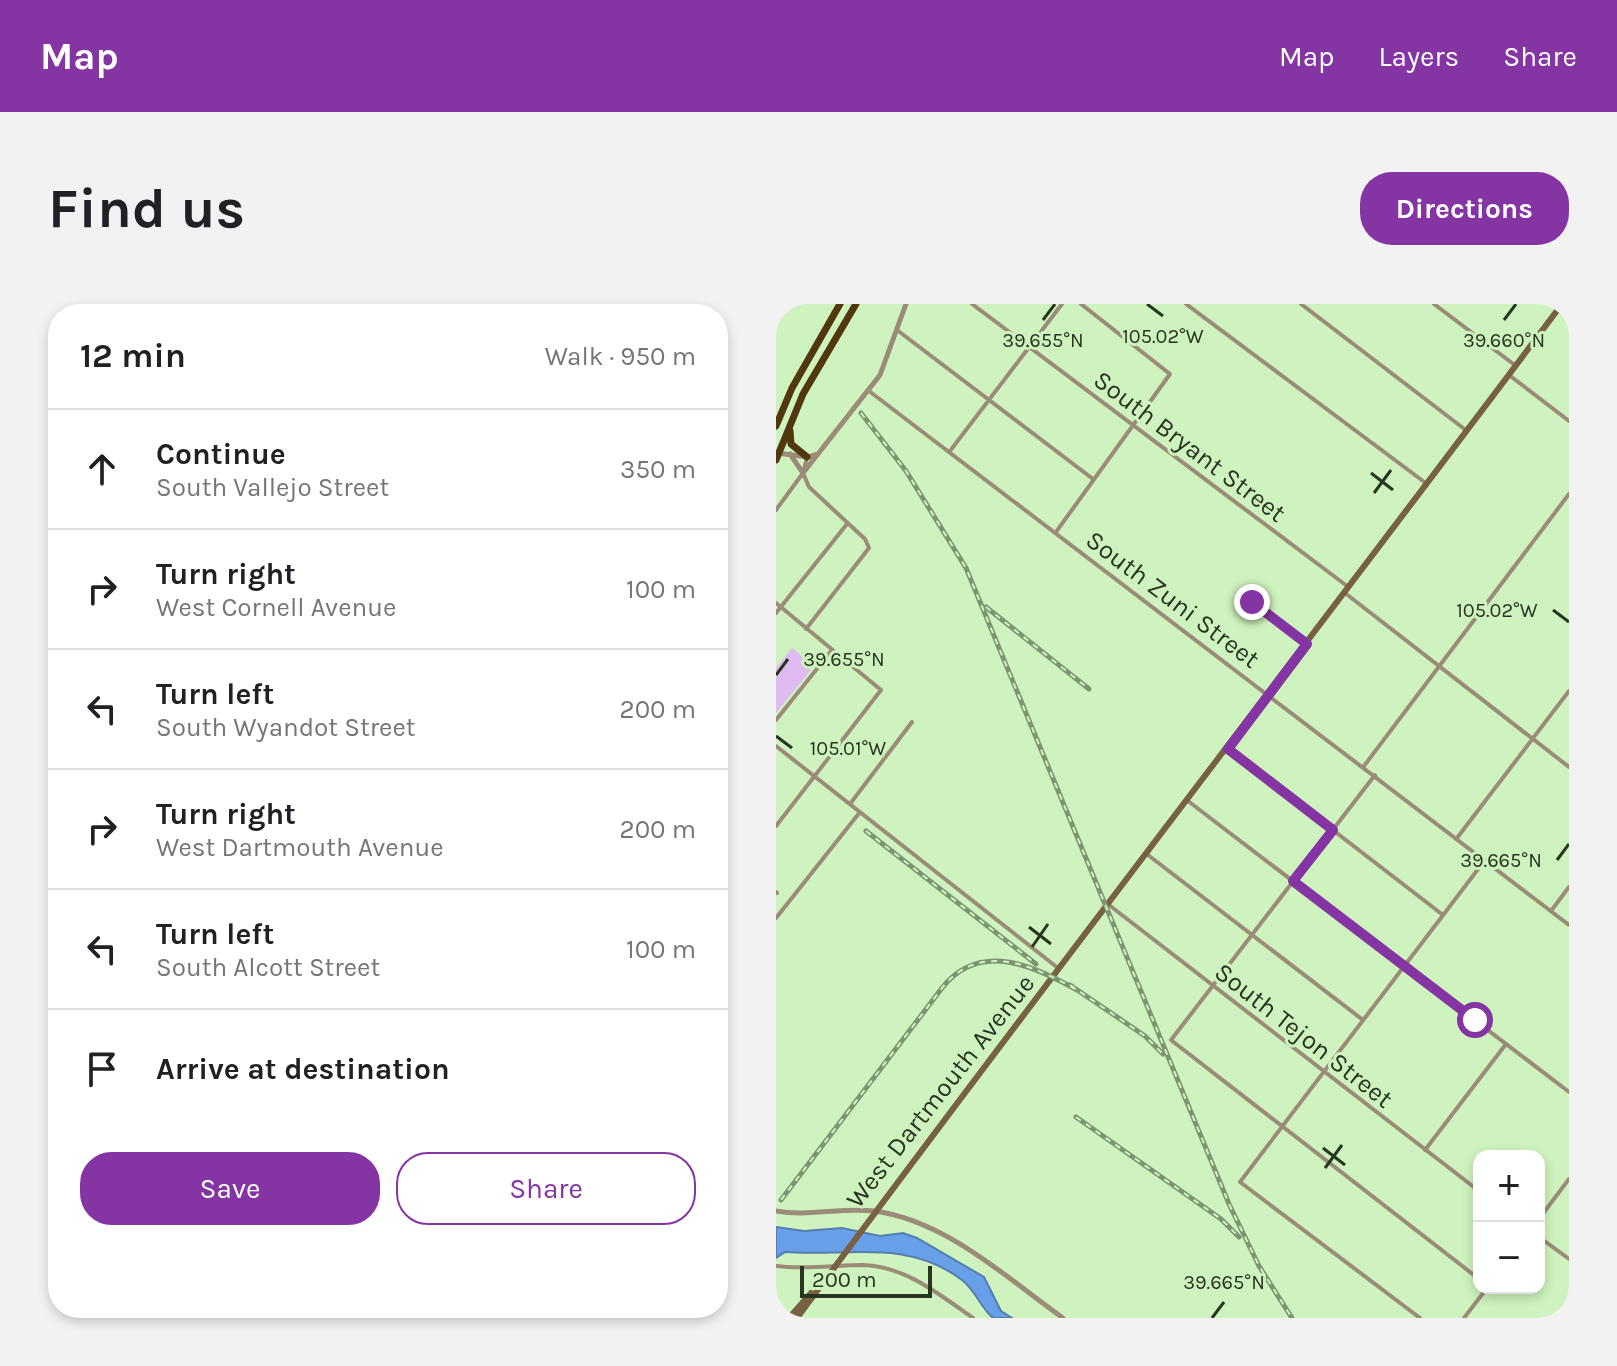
<!DOCTYPE html>
<meta charset="utf-8">
<style>
:root{--surface:#fff;--page:#f2f2f2;--text:#202124;--muted:#757577;--line:#e0e0e0;--accent:#8534a3}
body{margin:0;font-family:Karla,sans-serif;background:var(--page);color:var(--text)}
.controls{position:absolute;right:24px;bottom:24px;display:grid;overflow:hidden;border-radius:16px;box-shadow:0 4px 12px #0003}
.controls button{width:72px;height:72px;display:grid;place-items:center;padding:0;border:0;border-bottom:2px solid var(--line);background:var(--surface);color:var(--text);font:40px sans-serif}
.scale{position:absolute;left:24px;bottom:20px;width:132px;box-sizing:border-box;padding-left:8px;border:4px solid #283521;border-top:0;font-size:22px;line-height:28px;white-space:nowrap;color:#283521;-webkit-text-stroke:6px #cff3be;paint-order:stroke}
.stop{position:absolute;width:24px;height:24px;margin:-18px;border:6px solid #8534a3;border-radius:50%;background:#fff}
.stop.end{background:#8534a3;border-color:#fff;box-shadow:0 2px 8px #0008}
.list{margin:0;padding:0;list-style:none}
h2{display:flex;justify-content:space-between;align-items:center;height:104px;margin:0;padding:0 32px;font-size:34px}
h2 small{font-size:26px;font-weight:400;color:var(--muted)}
.list li{display:grid;grid-template-columns:52px 1fr auto;gap:24px;align-items:center;box-sizing:border-box;height:120px;padding:0 32px;border-top:2px solid var(--line)}
.list b{display:block;font-size:30px;white-space:nowrap}
.list p{margin:0;font-size:26px;white-space:nowrap;color:var(--muted)}
.list em{font-size:26px;font-style:normal;color:var(--muted)}
.actions{display:flex;gap:16px;padding:24px 32px}
.actions a{flex:1;padding:18px 0;border:2px solid var(--accent);border-radius:32px;text-align:center;font-size:28px;color:var(--accent)}
.actions .main{background:var(--accent);color:#fff}
.icon{flex:none;width:44px;height:44px;fill:none;stroke:currentColor;stroke-width:2;stroke-linecap:round;stroke-linejoin:round}
.map{position:relative;flex:none;width:793px;height:1014px;overflow:hidden;border-radius:32px}
header{display:flex;align-items:center;gap:48px;box-sizing:border-box;height:112px;padding:0 40px;background:var(--accent);color:#fff}
header strong{font-size:38px}
nav{display:flex;gap:44px;margin-inline-start:auto;font-size:28px}
.intro{display:flex;align-items:center;justify-content:space-between;box-sizing:border-box;height:192px;padding:0 48px}
h1{margin:0;font-size:56px}
.button{padding:20px 36px;border-radius:32px;background:var(--accent);color:#fff;font-size:28px;font-weight:700}
main{display:flex;gap:48px;padding:0 48px}
aside{flex:1;background:var(--surface);border-radius:32px;box-shadow:0 4px 12px #0003}
.map>svg:first-child{display:block}
.green{fill:#e0bbf1}
.water{fill:#679fe9;stroke:#547fad;stroke-width:2}
.lines{fill:none;stroke-linecap:round;stroke-linejoin:round}
.minor{stroke:#9b8c77;stroke-width:4}
.tertiary{stroke:#9b8c77;stroke-width:5}
.secondary{stroke:#776142;stroke-width:6}
.trunk{stroke:#50370e;stroke-width:7}
.rail-casing{stroke:#7c9570;stroke-width:5}
.rail{stroke:#cff3be;stroke-width:2;stroke-dasharray:6;stroke-linecap:butt}
.route{stroke:#8534a3;stroke-width:10}
.ticks{fill:none;stroke:#283521;stroke-width:3}
.labels{text-anchor:middle;stroke-width:6;stroke-linejoin:round;paint-order:stroke}
.street-label{font-size:26px;fill:#283521;stroke:#cff3be}
.ticks-label{font-size:20px;text-anchor:middle;fill:#283521;stroke:#cff3be;stroke-width:6;stroke-linejoin:round;paint-order:stroke}
</style>
<header>
<strong>Map</strong>
<nav><a>Map</a><a>Layers</a><a>Share</a></nav>
</header>
<div class="intro"><h1>Find us</h1><a class="button">Directions</a></div>
<main>
<aside>
<h2>12 min<small>Walk · 950 m</small></h2>
<ul class="list">
<li><svg class="icon" aria-label="ahead" viewBox="0 0 24 24"><path d="M12 20V5M6 11l6-6 6 6"/></svg><div><b>Continue</b><p>South Vallejo Street</p></div><em>350 m</em></li>
<li><svg class="icon" aria-label="right" viewBox="0 0 24 24"><path d="M7 20v-9h11M14 6l5 5-5 5"/></svg><div><b>Turn right</b><p>West Cornell Avenue</p></div><em>100 m</em></li>
<li><svg class="icon" aria-label="left" viewBox="0 0 24 24"><path d="M17 20v-9H6M10 6l-5 5 5 5"/></svg><div><b>Turn left</b><p>South Wyandot Street</p></div><em>200 m</em></li>
<li><svg class="icon" aria-label="right" viewBox="0 0 24 24"><path d="M7 20v-9h11M14 6l5 5-5 5"/></svg><div><b>Turn right</b><p>West Dartmouth Avenue</p></div><em>200 m</em></li>
<li><svg class="icon" aria-label="left" viewBox="0 0 24 24"><path d="M17 20v-9H6M10 6l-5 5 5 5"/></svg><div><b>Turn left</b><p>South Alcott Street</p></div><em>100 m</em></li>
<li><svg class="icon" aria-label="arrive" viewBox="0 0 24 24"><path d="M6 21V4h12l-3 4 3 4H6"/></svg><div><b>Arrive at destination</b></div></li>
</ul>
<div class="actions"><a class="main">Save</a><a>Share</a></div>
</aside>
<div class="map">
<svg width="793" height="1014" viewBox="0 0 793 1014">
<rect width="100%" height="100%" fill="#cff3be"/>
<path class="green" d="M16,344L38,362L0,409V364Z"/>
<path class="water" d="M0,923L28,927L66,924L104,932L127,929L141,934L208,973L225,1007L236,1014H217C204,1003 200,987 186,976C131,934 71,953 9,948L0,954Z"/>
<g class="lines">
<path class="minor" d="M196,0L571,282
M410,0L651,180
M525,0L691,127
M658,0L740,62
M121,26L317,175
M733,71L793,117
M93,87L793,621
M174,147L286,0
M27,169L33,183L89,235L93,244L30,325
M0,206L27,169L31,154
M280,228L394,70L305,0
M569,289L793,463
M476,298L529,339
M0,299L105,386L0,522
M0,309L71,220
M0,416L56,346
M0,442L282,664
M452,445L667,611
M588,462L793,190
M599,471L395,736L703,975
M412,497L793,788
M74,500L136,418
M681,534L793,387
M372,551L587,716
M0,588L1,589
M333,601L703,887
M775,607L793,583
M0,614L84,508
M649,846L730,740
M763,915L793,875
M763,933L793,955
M0,962C29,966 58,961 87,961C129,962 164,991 197,1014
M644,1014L464,878L709,556
M688,1014L711,984"/>
<path class="tertiary" d="M1,149L32,153L42,150
M14,150L27,169L104,71L130,0
M0,907C32,913 65,903 98,907C169,916 231,974 287,1014"/>
<path class="secondary" d="M13,1014L35,989
M21,1014C272,674 532,339 786,0"/>
<path class="trunk" d="M0,122L16,84L64,0
M14,127L15,140L31,153
M0,156L27,90L80,0"/>
<g class="rail-casing">
<path id="rail" d="M85,109L130,167L190,264L453,900L483,962L516,1014
M210,303L313,385
M90,527L260,660
M294,681L369,732L387,750
M300,813L445,915L463,933
M5,896L166,684C204,636 258,662 301,686"/>
</g>
<use href="#rail" class="rail"/>
</g>
<g class="lines">
<path class="route" d="M476,298L531,340L452,445L557,526L517,577L699,716"/>
</g>
<path class="ticks" d="M371,0L387,12M267,16L279,0M728,16L740,0M595,169L617,186M598,189L615,166M777,306L793,318M0,371L12,355M0,432L16,444M781,556L793,540M253,623L275,640M256,643L272,620M547,844L569,861M549,864L566,841M436,1014L448,998"/>
<g class="labels">
<g class="street-label">
<text transform="translate(414 142) rotate(37)" y="9">South Bryant Street</text>
<text transform="translate(397 295) rotate(37)" y="9">South Zuni Street</text>
<text transform="translate(528 731) rotate(38)" y="9">South Tejon Street</text>
<text transform="translate(164 787) rotate(-52)" y="9">West Dartmouth Avenue</text>
</g>
</g>
<g class="ticks-label">
<text x="387" y="39">105.02°W</text>
<text x="267" y="43">39.655°N</text>
<text x="728" y="43">39.660°N</text>
<text x="721" y="313">105.02°W</text>
<text x="68" y="362">39.655°N</text>
<text x="72" y="451">105.01°W</text>
<text x="725" y="563">39.665°N</text>
<text x="448" y="985">39.665°N</text>
</g>
</svg>
<div class="controls">
<button>+</button>
<button>−</button>
</div>
<div class="scale">200 m</div>
<div class="stop" style="left:699px;top:716px"></div>
<div class="stop end" style="left:476px;top:298px"></div>
</div>
</main>
